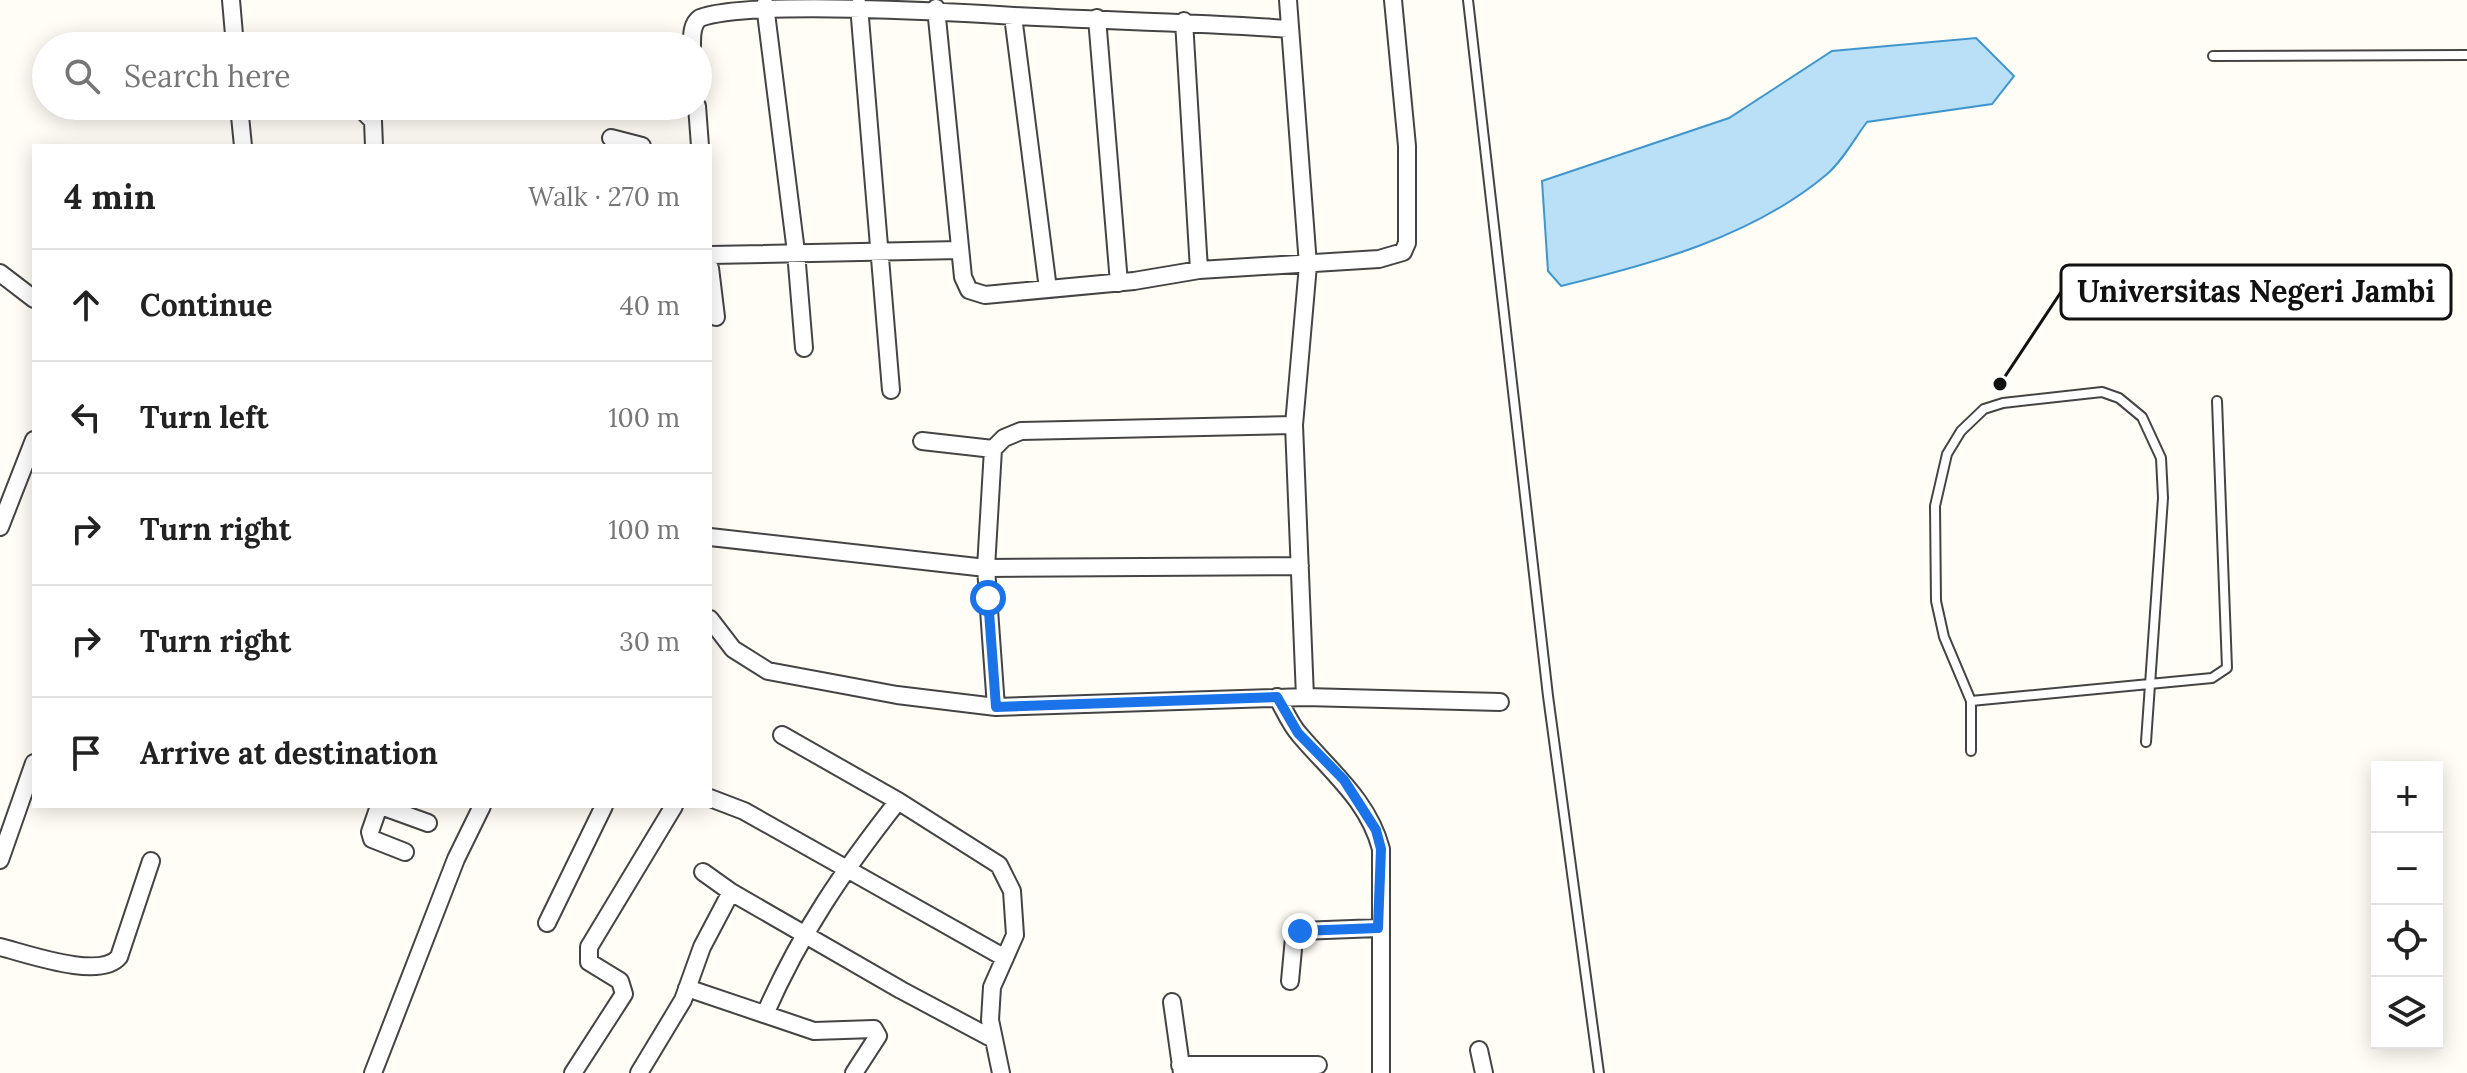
<!DOCTYPE html>
<meta charset="utf-8">
<style>
:root{--surface:#fff;--page:#f6f6f6;--text:#222;--muted:#767676;--line:#e0e0e0}
body{margin:0;font-family:Lora,serif;background:var(--page);color:var(--text)}
.controls{position:absolute;right:24px;bottom:24px;display:grid;overflow:hidden;border-radius:0px;box-shadow:0 4px 20px #0003}
.controls button{width:72px;height:72px;display:grid;place-items:center;padding:0;border:0;border-bottom:2px solid var(--line);background:var(--surface);color:var(--text);font:40px sans-serif}
.stop{position:absolute;width:24px;height:24px;margin:-18px;border:6px solid #1a73e8;border-radius:50%;background:#fff}
.stop.end{background:#1a73e8;border-color:#fff;box-shadow:0 2px 8px #0008}
.list{margin:0;padding:0;list-style:none}
h2{display:flex;justify-content:space-between;align-items:center;height:104px;margin:0;padding:0 32px;font-size:34px}
h2 small{font-size:26px;font-weight:400;color:var(--muted)}
.list li{display:grid;grid-template-columns:52px 1fr auto;gap:24px;align-items:center;box-sizing:border-box;height:112px;padding:0 32px;border-top:2px solid var(--line)}
.list b{display:block;font-size:30px;white-space:nowrap}
.list em{font-size:26px;font-style:normal;color:var(--muted)}
.icon{flex:none;width:44px;height:44px;fill:none;stroke:currentColor;stroke-width:2;stroke-linecap:round;stroke-linejoin:round}
.map{position:relative;flex:none;width:2467px;height:1073px;overflow:hidden}
.search{position:absolute;background:var(--surface);box-shadow:0 4px 20px #0003;left:32px;top:32px;width:680px;height:88px;display:flex;align-items:center;gap:20px;box-sizing:border-box;padding:0 28px;border-radius:44px;color:var(--muted);font-size:30px}
.panel{position:absolute;background:var(--surface);box-shadow:0 4px 20px #0003;left:32px;top:144px;width:680px;height:664px;border-radius:0px}
.map>svg:first-child{display:block}
.water{fill:#b9e0f7;stroke:#3f96cf;stroke-width:2}
.lines{fill:none;stroke-linecap:round;stroke-linejoin:round}
.service-casing{stroke:#444;stroke-width:12}
.minor-casing{stroke:#444;stroke-width:20}
.service{stroke:#fff;stroke-width:8}
.minor{stroke:#fff;stroke-width:16}
.route{stroke:#1a73e8;stroke-width:10}
.leader{fill:none;stroke:#111;stroke-width:3}
.callout-dot{fill:#111;stroke:#fff;stroke-width:3}
.callout{fill:#fff;stroke:#111;stroke-width:3}
.callout-label{font-size:30px;text-anchor:middle;font-weight:bold;fill:#111}
</style>
<div class="map">
<svg width="2467" height="1073" viewBox="0 0 2467 1073">
<rect width="100%" height="100%" fill="#fffdf5"/>
<path class="water" d="M1976,38L2014,76L1992,104L1867,122C1854,139 1842,162 1826,175C1752,237 1652,264 1561,286L1548,271L1542,181L1729,118L1832,51Z"/>
<g class="lines">
<g class="service-casing">
<path id="service" d="M1468,0L1548,696L1599,1073
M2213,56L2467,55
M1971,701L2212,678L2227,668L2217,401
M1971,751V701L1944,637L1936,601L1935,506L1947,454L1961,431L1984,409L2003,403L2102,392L2119,398L2142,417L2161,458L2163,498L2146,742"/>
</g>
<g class="minor-casing">
<path id="minor" d="M231,0L235,46
M1288,0L1308,265L1294,425L1305,697
M765,5L796,252L804,348
M859,6L891,390
M936,8L963,277L969,290L985,295L1134,281L1199,270L1379,259L1403,252L1407,243V146L1393,0
M1013,16L1048,289
M1097,18L1119,283
M1184,21L1199,270
M692,46C692,37 691,24 700,18C748,0 952,12 1014,16C1106,21 1197,22 1288,29
M239,106L362,110L373,121L374,146
M239,106L243,146
M697,106L700,146
M611,138L642,146
M710,255L960,250
M710,268L716,317
M0,273L34,299
M922,441L993,449
M0,527L34,440
M710,537L986,568L993,449L1004,438L1021,431L1294,425
M710,619L733,649L768,671L897,695L996,707L1305,697L1500,702
M1277,697C1284,709 1290,724 1299,734C1331,772 1368,800 1381,849V1073
M996,707L986,568L1300,566
M782,735L898,801L999,865L1012,891L1015,935L992,987L990,1020L1001,1073
M710,798L744,811L1005,958
M379,806L370,832L372,839L405,852
M381,806L428,823
M0,860L34,763
M703,872L731,892L901,990L993,1039
M547,923L604,806
M0,947C28,954 100,980 119,957L151,861
M1290,981L1294,938L1300,931L1378,928
M687,988L814,1031L874,1029L878,1036L854,1073
M1172,1002L1182,1073
M765,1014C801,932 843,871 898,801
M1479,1050L1484,1073
M1180,1065H1318
M373,1073L456,859L482,806
M573,1073L624,994L620,981L589,962V947L674,806
M639,1073L683,1000L702,947L731,892"/>
</g>
<use href="#service" class="service"/>
<use href="#minor" class="minor"/>
</g>
<g class="lines">
<path class="route" d="M988,598L996,707L1277,697L1298,733L1344,780L1376,830L1381,849L1378,928L1300,931"/>
</g>
<path class="leader" d="M2000 384L2061 292"/>
<circle class="callout-dot" cx="2000" cy="384" r="8"/>
<rect class="callout" x="2061" y="265" width="390" height="54" rx="8"/>
<g class="callout-label">
<text x="2256" y="302">Universitas Negeri Jambi</text>
</g>
</svg>
<div class="controls">
<button>+</button>
<button>−</button>
<button><svg class="icon" aria-label="locate" viewBox="0 0 24 24"><circle cx="12" cy="12" r="6"/><path d="M12 2v4M12 18v4M2 12h4M18 12h4"/></svg></button>
<button><svg class="icon" aria-label="layers" viewBox="0 0 24 24"><path d="M12 4l9 5-9 5-9-5zM3 14l9 5 9-5"/></svg></button>
</div>
<div class="stop" style="left:988px;top:598px"></div>
<div class="stop end" style="left:1300px;top:931px"></div>
<div class="search"><svg class="icon" aria-label="search" viewBox="0 0 24 24"><circle cx="10" cy="10" r="6"/><path d="M15 15l6 6"/></svg>Search here</div>
<section class="panel">
<h2>4 min<small>Walk · 270 m</small></h2>
<ul class="list">
<li><svg class="icon" aria-label="ahead" viewBox="0 0 24 24"><path d="M12 20V5M6 11l6-6 6 6"/></svg><div><b>Continue</b></div><em>40 m</em></li>
<li><svg class="icon" aria-label="left" viewBox="0 0 24 24"><path d="M17 20v-9H6M10 6l-5 5 5 5"/></svg><div><b>Turn left</b></div><em>100 m</em></li>
<li><svg class="icon" aria-label="right" viewBox="0 0 24 24"><path d="M7 20v-9h11M14 6l5 5-5 5"/></svg><div><b>Turn right</b></div><em>100 m</em></li>
<li><svg class="icon" aria-label="right" viewBox="0 0 24 24"><path d="M7 20v-9h11M14 6l5 5-5 5"/></svg><div><b>Turn right</b></div><em>30 m</em></li>
<li><svg class="icon" aria-label="arrive" viewBox="0 0 24 24"><path d="M6 21V4h12l-3 4 3 4H6"/></svg><div><b>Arrive at destination</b></div></li>
</ul>
</section>
</div>
